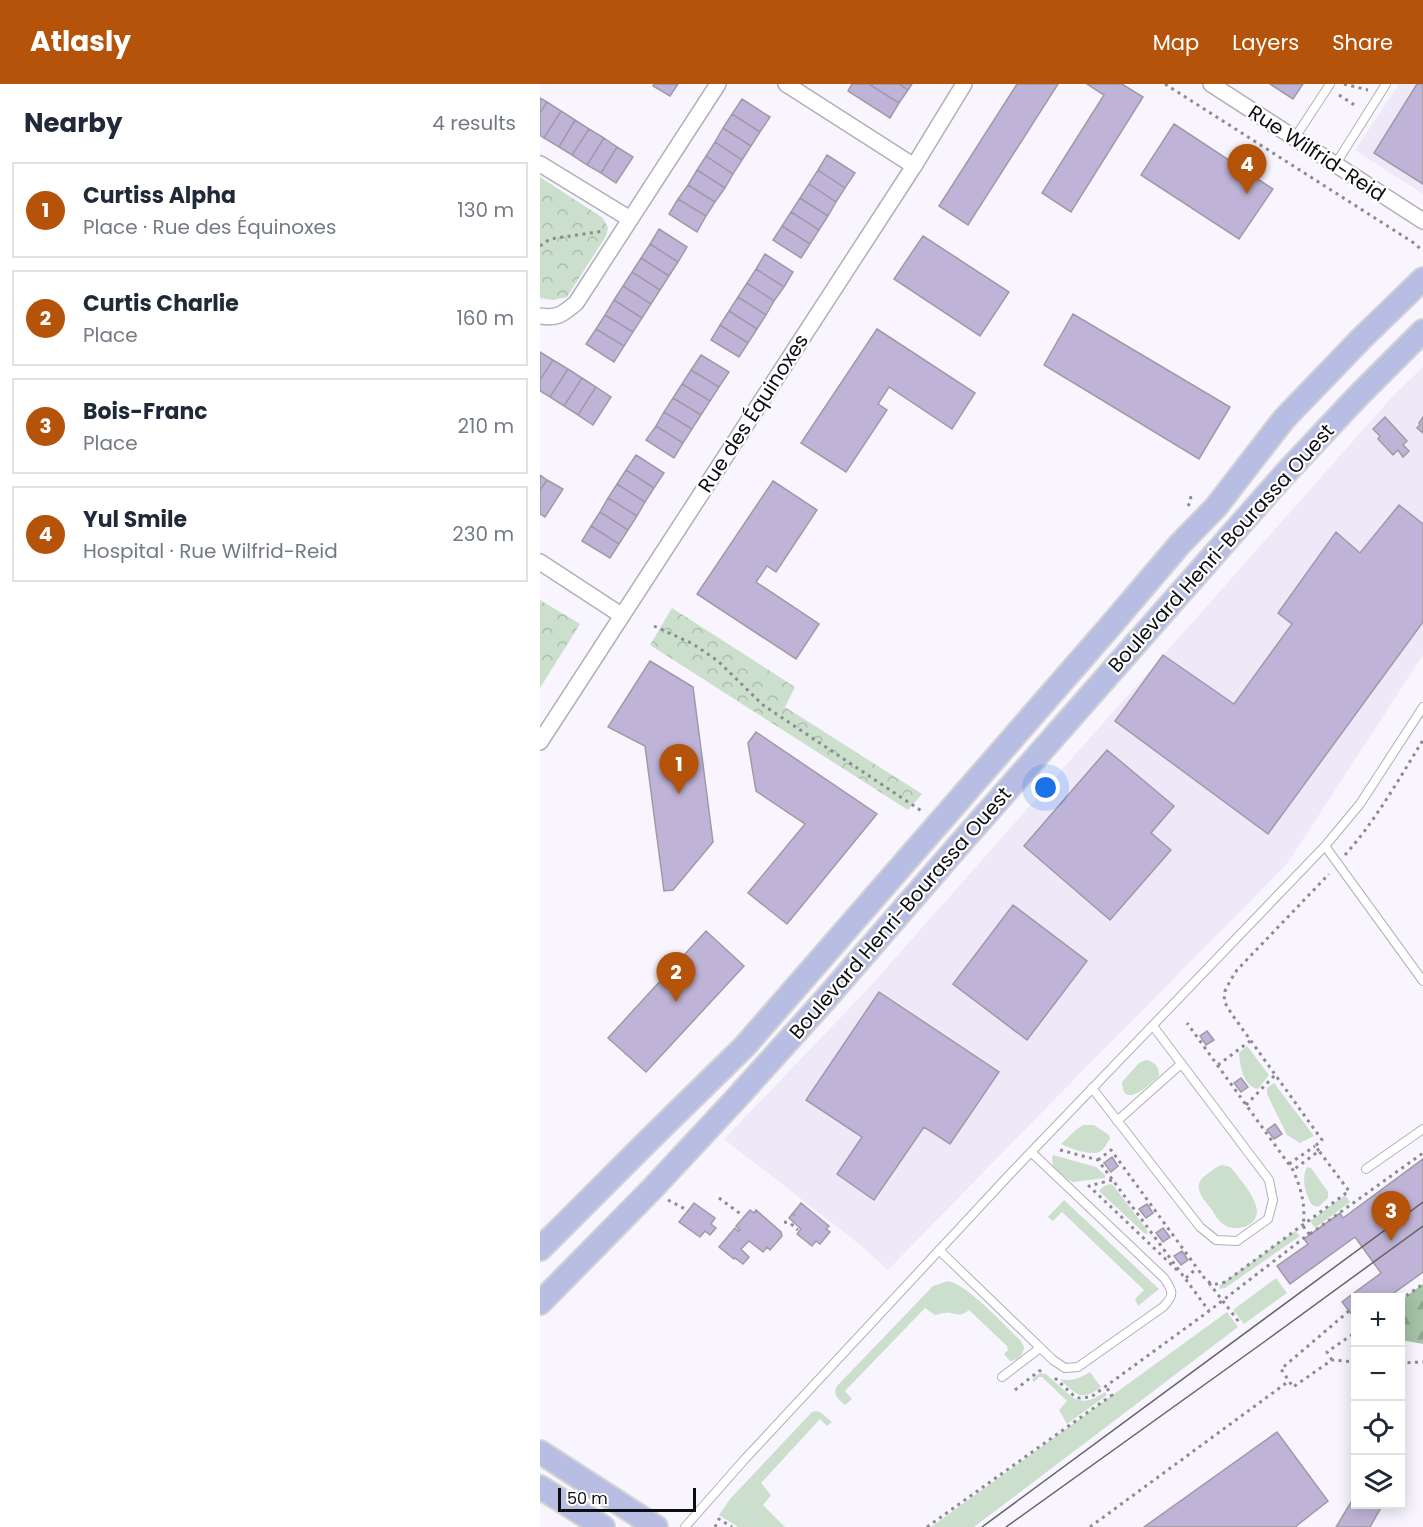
<!DOCTYPE html>
<meta charset="utf-8">
<style>
:root{--surface:#fff;--page:#f2f2f3;--text:#1f2937;--muted:#747a83;--line:#e0e1e3;--accent:#b45309}
body{margin:0;font-family:Poppins,sans-serif;background:var(--page);color:var(--text)}
.controls{position:absolute;right:18px;bottom:18px;display:grid;overflow:hidden;border-radius:0px;box-shadow:0 3px 15px #0003}
.controls button{width:54px;height:54px;display:grid;place-items:center;padding:0;border:0;border-bottom:2px solid var(--line);background:var(--surface);color:var(--text);font:30px sans-serif}
.scale{position:absolute;left:18px;bottom:15px;width:138px;box-sizing:border-box;padding-left:6px;border:3px solid #0e0d11;border-top:0;font-size:16px;line-height:21px;white-space:nowrap;color:#0e0d11;-webkit-text-stroke:4px #fff;paint-order:stroke}
.you{position:absolute;left:506px;top:704px;width:21px;height:21px;margin:-15px;border:4px solid #fff;border-radius:50%;background:#1a73e8;box-shadow:0 0 0 9px #1a73e833}
.badge{display:grid;place-items:center;width:39px;height:39px;border-radius:50%;background:var(--accent);color:#fff;font-size:20px;font-weight:700}
.pin{position:absolute;translate:-50% -50px;filter:drop-shadow(0 2px 3px #0008)}
.pin::after{content:'';position:absolute;top:32px;width:21px;height:18px;background:inherit;clip-path:polygon(0 0,100% 0,50% 100%)}
.list{margin:0;padding:0;list-style:none}
h2{display:flex;justify-content:space-between;align-items:center;height:78px;margin:0;padding:0 24px;font-size:26px}
h2 small{font-size:20px;font-weight:400;color:var(--muted)}
.list li{display:grid;grid-template-columns:39px 1fr auto;gap:18px;align-items:center;box-sizing:border-box;height:96px;margin:0 12px 12px;padding:0 12px;border:2px solid var(--line);border-radius:0px}
.list b{display:block;font-size:22px;white-space:nowrap}
.list p{margin:0;font-size:20px;white-space:nowrap;color:var(--muted)}
.list em{font-size:20px;font-style:normal;color:var(--muted)}
.icon{flex:none;width:33px;height:33px;fill:none;stroke:currentColor;stroke-width:2;stroke-linecap:round;stroke-linejoin:round}
.map{position:relative;flex:none;width:883px;height:1443px;overflow:hidden}
header{display:flex;align-items:center;gap:36px;box-sizing:border-box;height:84px;padding:0 30px;background:var(--accent);color:#fff}
header strong{font-size:28px}
nav{display:flex;gap:33px;margin-inline-start:auto;font-size:21px}
main{display:flex}
aside{flex:1;background:var(--surface)}
.map>svg:first-child{display:block}
.built{fill:#ede9f9}
.grass{fill:#cbdfcc}
.forest{fill:url(#forest-firs)}
.park{fill:url(#park-crowns)}
.building{fill:#bfb4d7;stroke:#9e9aa7;stroke-width:1.5}
.lines{fill:none;stroke-linecap:round;stroke-linejoin:round}
.service-casing{stroke:#b2aebb;stroke-width:10}
.minor-casing{stroke:#b2aebb;stroke-width:18}
.primary-casing{stroke:#d4d3d4;stroke-width:26}
.path{stroke:#8d8b91;stroke-width:3;stroke-dasharray:3 4.5;stroke-linecap:butt}
.service{stroke:#fff;stroke-width:8}
.minor{stroke:#fff;stroke-width:15}
.primary{stroke:#b8bde3;stroke-width:22}
.tram{stroke:#656369;stroke-width:1.5}
.labels{text-anchor:middle;stroke-width:4.5;stroke-linejoin:round;paint-order:stroke}
.street-label{font-size:20px;fill:#0e0d11;stroke:#fff}
</style>
<header>
<strong>Atlasly</strong>
<nav><a>Map</a><a>Layers</a><a>Share</a></nav>
</header>
<main>
<aside>
<h2>Nearby<small>4 results</small></h2>
<ul class="list">
<li><span class="badge">1</span><div><b>Curtiss Alpha</b><p>Place · Rue des Équinoxes</p></div><em>130 m</em></li>
<li><span class="badge">2</span><div><b>Curtis Charlie</b><p>Place</p></div><em>160 m</em></li>
<li><span class="badge">3</span><div><b>Bois-Franc</b><p>Place</p></div><em>210 m</em></li>
<li><span class="badge">4</span><div><b>Yul Smile</b><p>Hospital · Rue Wilfrid-Reid</p></div><em>230 m</em></li>
</ul>
</aside>
<div class="map">
<svg width="883" height="1443" viewBox="0 0 883 1443">
<defs>
<pattern id="forest-firs" width="22" height="20" patternUnits="userSpaceOnUse" patternTransform="scale(1.5)"><rect width="22" height="20" fill="#a4c2a6"/><path d="M5 1l3.5 6h-7zM16 11l3.5 6h-7z" fill="#8ca68e"/></pattern>
<pattern id="park-crowns" width="20" height="18" patternUnits="userSpaceOnUse" patternTransform="scale(1.5)"><rect width="20" height="18" fill="#cbdfcc"/><path d="M2 6a3 3 0 1 1 6 0M12 15a3 3 0 1 1 6 0" fill="none" stroke="#adbeae"/></pattern>
</defs>
<rect width="100%" height="100%" fill="#f8f5fe"/>
<path class="built" d="M859,0H883V110L815,66Z
M883,283V571L747,780L512,1018L348,1186L320,1161L184,1055L325,908L853,312Z"/>
<path class="grass" d="M707,962L729,991L718,1005C703,1002 700,982 699,969Z
M606,976C614,977 620,984 619,992C610,1000 583,1027 582,998L599,979Z
M734,999L774,1052L760,1059L747,1051L727,1010V1004Z
M543,1041H554L569,1051L570,1055C567,1058 565,1064 561,1067C552,1073 529,1064 521,1060L537,1045Z
M513,1071L556,1083L565,1091V1094L533,1098L528,1096L513,1082L512,1076Z
M682,1081L690,1083L693,1086C703,1100 732,1129 707,1142C702,1144 694,1145 688,1143C681,1140 676,1133 672,1126C664,1115 650,1103 666,1091C671,1087 676,1083 682,1081Z
M767,1083L771,1084L788,1108V1114L778,1123L772,1121C765,1110 761,1094 767,1083Z
M570,1100L573,1101L607,1146L608,1150L604,1149L561,1109L559,1107L564,1102Z
M805,1111L810,1118L775,1144L770,1137Z
M524,1116L619,1205L598,1222L595,1215L604,1206L522,1128L513,1137L508,1133Z
M755,1147L760,1152L685,1204L679,1205L680,1201Z
M736,1194L747,1209L704,1240L693,1226Z
M408,1197C427,1200 465,1242 480,1256L484,1263C484,1270 477,1277 470,1277L464,1270L468,1266L467,1262L429,1226C420,1233 419,1230 410,1229C405,1228 400,1230 395,1231L385,1224L305,1307L312,1315L305,1321C299,1316 292,1311 297,1302L393,1202Z
M687,1228L698,1243L434,1443H391Z
M550,1288L561,1303C541,1318 536,1311 520,1295C532,1298 540,1294 550,1288Z
M500,1289L506,1290L533,1314C545,1320 554,1315 565,1308L567,1311L527,1340L519,1326L527,1317L502,1293H499L494,1298L492,1295Z
M276,1327L280,1328L292,1338L287,1342L280,1335L221,1399L231,1411L223,1421L245,1443H198L179,1431L190,1415L272,1328Z"/>
<path class="forest" d="M883,1200V1260L861,1256V1216Z"/>
<path class="park" d="M0,93L63,134L68,144L66,152L27,213L13,216L0,214Z
M0,516L40,540L0,604Z
M132,524L255,603L245,623L382,710L368,726L110,561Z"/>
<path class="building" d="M114,0H138L130,12L113,2Z
M312,0H329L359,19L350,34L308,7Z
M329,0H359L368,6L359,19Z
M359,0H372L368,6Z
M477,0H518L428,141L399,122Z
M547,0H582L603,13L531,128L502,109L564,11Z
M730,0H763L753,15Z
M877,0H883V100L834,69Z
M0,14L7,18L0,29Z
M202,15L230,33L220,48L192,30Z
M7,18L21,27L4,54L0,51V29Z
M21,27L35,36L19,63L4,54Z
M192,30L220,48L211,62L183,44Z
M35,36L49,45L32,71L19,63Z
M634,40L733,105L699,155L601,91Z
M183,44L211,62L202,76L175,58Z
M49,45L64,54L47,81L32,71Z
M64,54L77,63L61,89L47,81Z
M175,58L202,76L193,90L166,72Z
M77,63L93,73L76,99L61,89Z
M287,71L315,89L305,104L278,86Z
M166,72L193,90L185,104L157,86Z
M157,86L185,104L175,118L148,101Z
M278,86L305,104L296,118L269,100Z
M269,100L296,118L288,132L260,114Z
M148,101L175,118L166,132L138,115Z
M260,114L288,132L279,146L251,128Z
M138,115L166,132L157,148L129,130Z
M251,128L279,146L270,160L242,142Z
M242,142L270,160L261,174L233,156Z
M119,145L147,163L138,178L110,160Z
M383,152L469,208L440,252L354,195Z
M110,160L138,178L129,192L101,174Z
M225,170L253,188L244,203L216,185Z
M101,174L129,192L120,206L92,188Z
M216,185L244,203L234,217L207,199Z
M92,188L120,206L111,220L83,202Z
M207,199L234,217L226,231L198,213Z
M83,202L111,220L102,234L74,216Z
M198,213L226,231L217,245L189,227Z
M74,216L102,234L93,248L65,231Z
M189,227L217,245L208,259L180,241Z
M533,230L690,323L659,375L504,281Z
M65,231L93,248L84,262L56,245Z
M180,241L208,259L199,273L171,256Z
M56,245L84,262L74,278L46,260Z
M337,245L435,309L412,345L349,303L338,320L347,326L306,388L261,359Z
M0,268L13,276L0,296Z
M161,271L189,288L179,303L151,286Z
M13,276L28,285L10,313L0,307V296Z
M28,285L42,294L24,322L10,313Z
M151,286L179,303L170,317L142,300Z
M42,294L56,303L38,331L24,322Z
M142,300L170,317L161,331L133,314Z
M56,303L71,313L53,341L38,331Z
M133,314L161,331L152,345L124,328Z
M124,328L152,345L143,359L116,342Z
M845,333L867,357L863,361L869,367L863,373L858,366L853,371L838,355L840,352L833,345Z
M883,333V349L877,344L880,341L879,339Z
M116,342L143,359L134,374L106,356Z
M96,371L124,389L114,404L86,386Z
M86,386L114,404L105,418L77,400Z
M0,391L7,396L0,406Z
M7,396L23,405L5,433L0,430V406Z
M233,397L277,426L236,488L227,482L216,498L279,540L256,575L157,510Z
M77,400L105,418L97,432L68,414Z
M68,414L97,432L88,446L60,428Z
M859,421L883,440V538L728,750L575,637L623,571L694,620L752,540L738,529L796,448L820,469Z
M60,428L88,446L79,460L51,442Z
M51,442L79,460L70,474L42,457Z
M110,577L153,603L173,758L133,806L124,807L105,662L68,643Z
M216,648L337,730L247,840L208,809L265,740L216,707L208,659Z
M567,666L634,722L611,749L631,766L570,836L484,762Z
M473,821L547,877L487,956L413,900Z
M166,847L204,882L106,988L68,954Z
M339,908L459,988L410,1060L384,1043L334,1116L297,1090L322,1053L266,1016Z
M667,947L674,956L666,961L660,952Z
M701,994L708,1003L701,1008L694,999Z
M735,1040L742,1050L734,1055L727,1046Z
M572,1073L578,1082L571,1088L564,1079Z
M883,1075V1188L847,1214H816V1236L802,1218L841,1189L815,1153L750,1200L737,1182L768,1160L764,1155L800,1129L803,1134Z
M154,1119L175,1134L171,1140L176,1144L170,1151L165,1147L160,1153L139,1138Z
M261,1119L289,1142L286,1145L290,1148L280,1160L276,1157L272,1162L257,1150L261,1145L249,1134L252,1130L255,1132L253,1129Z
M607,1120L613,1129L606,1134L599,1125Z
M210,1126L214,1129L216,1126L241,1148L242,1152L230,1166L227,1163L223,1168L209,1157L201,1165L209,1173L203,1180L195,1174L194,1175L179,1163L195,1144L198,1147L200,1146L196,1142Z
M623,1144L630,1153L623,1158L616,1149Z
M642,1167L648,1176L641,1181L634,1172Z
M737,1348L788,1417L755,1443H604Z
M816,1410V1420H843L830,1443H796Z"/>
<g class="lines">
<g class="service-casing">
<path id="service" d="M754,55L790,0
M795,81L846,0
M785,762L883,897
M552,1004L660,1143L676,1156L697,1157L728,1135L733,1116L729,1096L613,942
M577,1037L641,980
M826,1085L883,1045
M399,1166L513,1276L525,1284L538,1283L623,1223C635,1211 633,1207 624,1194L491,1068
M462,1293L500,1264
M145,1443L204,1376L471,1089L785,762L820,720L883,623"/>
</g>
<g class="minor-casing">
<path id="minor" d="M246,0L374,82
M671,0L883,137
M0,80L90,135
M0,232C17,235 23,230 36,219L178,0
M0,478L81,531
M0,658L374,82L424,0"/>
</g>
<g class="primary-casing">
<path id="primary" d="M0,1165L110,1055L205,962L572,540L640,460L676,423L744,335L821,255L883,195
M0,1219L112,1105L193,1018L284,917L419,761L744,391L819,311L883,247
M0,1368L116,1443
M0,1403L63,1443"/>
</g>
<path class="path" d="M625,0L874,159L883,167
M804,0L828,6
M799,11L816,22
M0,162L10,155L64,147
M648,422L651,416L650,409
M114,542L153,560L178,577L223,621L383,728
M805,771C836,736 859,695 883,656
M678,981L710,957
M706,1021L735,991
M520,1066L558,1076L669,1227
M779,1067L775,1062L782,1056L691,929L684,917L685,907L690,897L697,886L789,790
M558,1076L571,1066L657,1184C666,1196 669,1204 685,1198L809,1107L779,1067L753,1086
M749,1080L775,1062
M572,1096L549,1102L638,1187
M179,1114L202,1131
M128,1116L145,1125
M244,1138L250,1139L258,1146
M770,1150L883,1069
M646,1194L657,1184
M669,1199L699,1238
M860,1216L883,1200
M809,1227L741,1285L753,1303L792,1276L816,1278
M792,1276L787,1268L816,1248
M860,1279L883,1278
M515,1294L533,1311L539,1314L551,1313L669,1227L769,1150L763,1142C766,1122 761,1104 753,1086L647,939
M475,1306L499,1287L505,1286
M175,1443L179,1435L192,1443
M387,1443L572,1311L566,1303
M550,1443L749,1297"/>
<use href="#service" class="service"/>
<use href="#minor" class="minor"/>
<use href="#primary" class="primary"/>
<path class="tram" d="M442,1443L883,1118
M466,1443L724,1258L883,1142"/>
</g>
<g class="labels">
<g class="street-label">
<text transform="translate(777 69) rotate(33)" y="7">Rue Wilfrid-Reid</text>
<text transform="translate(213 329) rotate(-57)" y="7">Rue des Équinoxes</text>
<text transform="translate(681 464) rotate(-48)" y="7">Boulevard Henri-Bourassa Ouest</text>
<text transform="translate(360 829) rotate(-49)" y="7">Boulevard Henri-Bourassa Ouest</text>
</g>
</g>
</svg>
<div class="controls">
<button>+</button>
<button>−</button>
<button><svg class="icon" aria-label="locate" viewBox="0 0 24 24"><circle cx="12" cy="12" r="6"/><path d="M12 2v4M12 18v4M2 12h4M18 12h4"/></svg></button>
<button><svg class="icon" aria-label="layers" viewBox="0 0 24 24"><path d="M12 4l9 5-9 5-9-5zM3 14l9 5 9-5"/></svg></button>
</div>
<div class="scale">50 m</div>
<div class="you"></div>
<div class="pin badge" style="left:139px;top:710px">1</div>
<div class="pin badge" style="left:136px;top:918px">2</div>
<div class="pin badge" style="left:851px;top:1157px">3</div>
<div class="pin badge" style="left:707px;top:110px">4</div>
</div>
</main>
